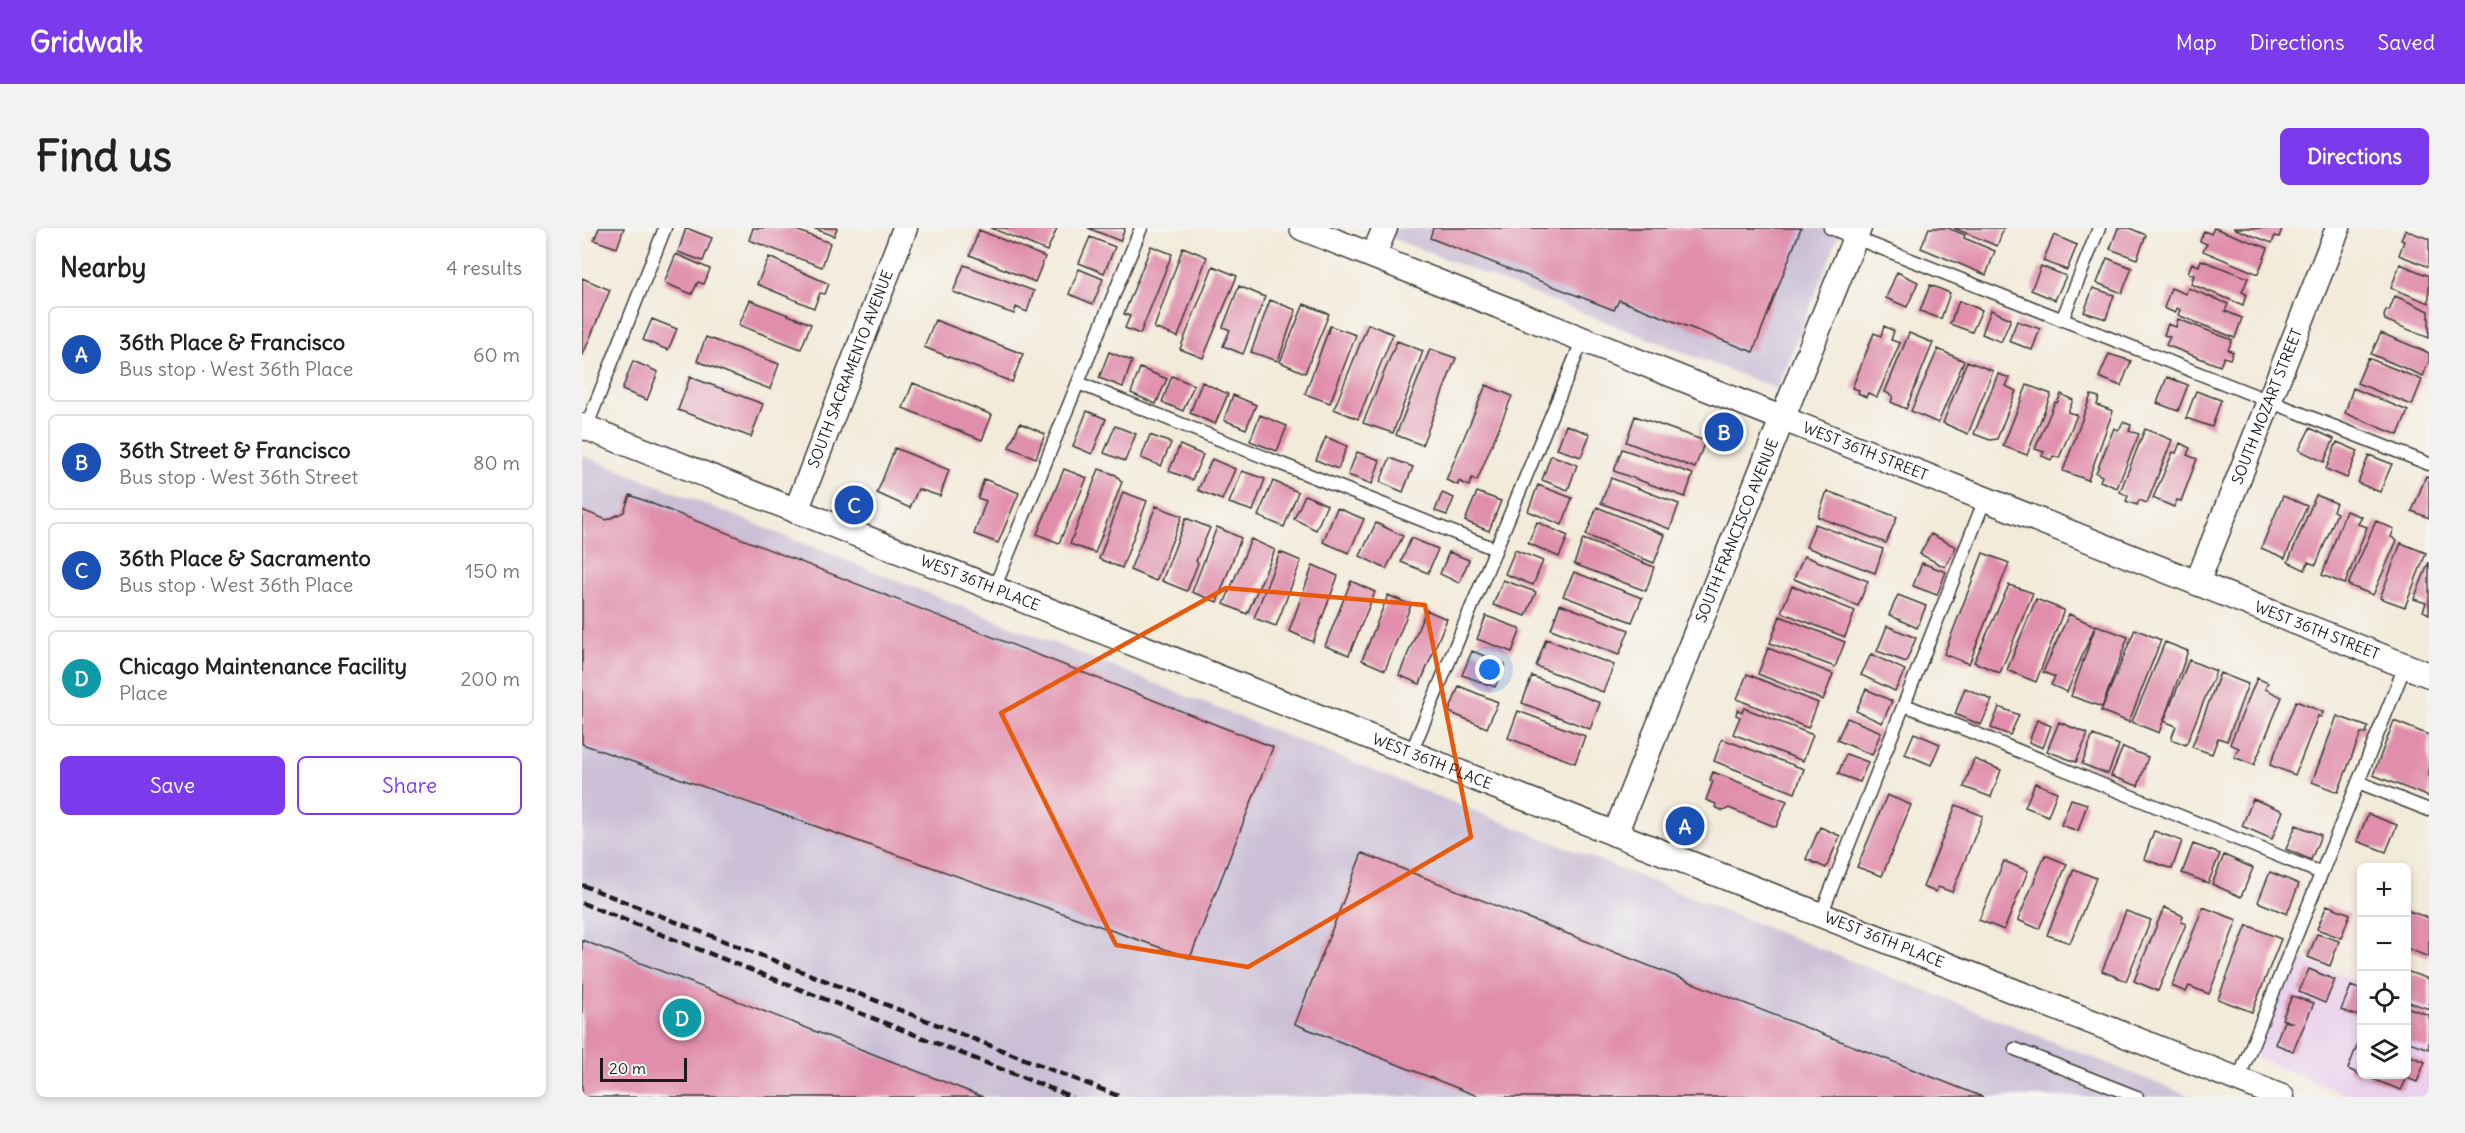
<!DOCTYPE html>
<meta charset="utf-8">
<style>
:root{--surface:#fff;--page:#f2f2f2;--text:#222;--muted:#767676;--line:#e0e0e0;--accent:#7c3aed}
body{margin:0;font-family:Delius,sans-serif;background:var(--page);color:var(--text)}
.controls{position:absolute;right:18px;bottom:18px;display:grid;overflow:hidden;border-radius:9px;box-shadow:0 3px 9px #0003}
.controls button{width:54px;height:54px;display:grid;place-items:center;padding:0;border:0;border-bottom:2px solid var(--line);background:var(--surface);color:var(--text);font:30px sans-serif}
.scale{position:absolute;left:18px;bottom:15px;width:87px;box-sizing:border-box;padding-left:6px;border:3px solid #1c1c1c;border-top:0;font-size:16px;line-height:21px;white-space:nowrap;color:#1c1c1c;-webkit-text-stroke:4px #f6f6f2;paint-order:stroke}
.you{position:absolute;left:908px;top:442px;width:21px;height:21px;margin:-15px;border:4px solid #fff;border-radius:50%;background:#1a73e8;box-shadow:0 0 0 9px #1a73e833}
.badge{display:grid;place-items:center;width:39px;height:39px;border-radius:50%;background:var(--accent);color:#fff;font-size:20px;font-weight:700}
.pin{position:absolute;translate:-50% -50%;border:3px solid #fff;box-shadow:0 2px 6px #0006}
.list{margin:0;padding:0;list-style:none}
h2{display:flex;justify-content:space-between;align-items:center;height:78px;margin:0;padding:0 24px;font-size:26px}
h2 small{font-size:20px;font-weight:400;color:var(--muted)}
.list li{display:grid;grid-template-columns:39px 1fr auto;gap:18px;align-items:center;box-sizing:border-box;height:96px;margin:0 12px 12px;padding:0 12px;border:2px solid var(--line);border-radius:9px}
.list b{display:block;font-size:22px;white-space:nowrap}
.list p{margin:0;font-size:20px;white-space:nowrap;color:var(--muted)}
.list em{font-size:20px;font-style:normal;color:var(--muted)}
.actions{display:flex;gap:12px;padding:18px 24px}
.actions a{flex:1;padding:14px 0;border:2px solid var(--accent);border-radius:9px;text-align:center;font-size:21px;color:var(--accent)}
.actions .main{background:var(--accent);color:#fff}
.icon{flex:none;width:33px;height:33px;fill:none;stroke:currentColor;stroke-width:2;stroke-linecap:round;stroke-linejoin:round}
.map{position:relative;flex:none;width:1847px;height:869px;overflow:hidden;border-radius:9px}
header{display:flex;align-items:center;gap:36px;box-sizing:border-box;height:84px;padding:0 30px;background:var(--accent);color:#fff}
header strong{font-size:28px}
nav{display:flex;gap:33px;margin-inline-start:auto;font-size:21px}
.intro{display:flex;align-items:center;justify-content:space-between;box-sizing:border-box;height:144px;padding:0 36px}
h1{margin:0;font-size:42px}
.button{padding:15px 27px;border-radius:9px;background:var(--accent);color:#fff;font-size:21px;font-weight:700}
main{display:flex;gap:36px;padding:0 36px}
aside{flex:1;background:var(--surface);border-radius:9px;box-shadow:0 3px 9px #0003}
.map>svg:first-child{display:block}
.built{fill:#ead1ec}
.industrial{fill:#cabfd6}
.building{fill:#e08eab}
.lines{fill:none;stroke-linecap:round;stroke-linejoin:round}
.lane-casing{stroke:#3c3b38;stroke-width:15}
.street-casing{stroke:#3c3b38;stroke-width:27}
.lane{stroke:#fff;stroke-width:12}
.street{stroke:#fff;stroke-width:24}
.rail{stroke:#1c1c1c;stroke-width:4.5;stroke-dasharray:9 4.5;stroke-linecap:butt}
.marked{fill:none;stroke:#e8590c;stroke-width:4.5;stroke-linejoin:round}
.labels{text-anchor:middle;stroke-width:4.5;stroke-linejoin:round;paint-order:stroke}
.street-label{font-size:15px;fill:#1c1c1c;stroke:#f6f6f2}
</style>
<header>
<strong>Gridwalk</strong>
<nav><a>Map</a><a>Directions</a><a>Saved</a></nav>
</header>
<div class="intro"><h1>Find us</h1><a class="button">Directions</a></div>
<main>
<aside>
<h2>Nearby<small>4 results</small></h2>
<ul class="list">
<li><span class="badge" style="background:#1a4fb4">A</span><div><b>36th Place &amp; Francisco</b><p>Bus stop · West 36th Place</p></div><em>60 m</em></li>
<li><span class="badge" style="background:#1a4fb4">B</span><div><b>36th Street &amp; Francisco</b><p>Bus stop · West 36th Street</p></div><em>80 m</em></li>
<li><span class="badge" style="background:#1a4fb4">C</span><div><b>36th Place &amp; Sacramento</b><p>Bus stop · West 36th Place</p></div><em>150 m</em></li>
<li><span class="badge" style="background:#0f9aa8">D</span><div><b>Chicago Maintenance Facility</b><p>Place</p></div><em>200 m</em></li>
</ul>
<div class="actions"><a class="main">Save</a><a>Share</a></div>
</aside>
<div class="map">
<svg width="1847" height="869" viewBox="0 0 1847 869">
<rect width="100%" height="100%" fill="#f6f6f2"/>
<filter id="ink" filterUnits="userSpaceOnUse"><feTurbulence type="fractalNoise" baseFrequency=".0167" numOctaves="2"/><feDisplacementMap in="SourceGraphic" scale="12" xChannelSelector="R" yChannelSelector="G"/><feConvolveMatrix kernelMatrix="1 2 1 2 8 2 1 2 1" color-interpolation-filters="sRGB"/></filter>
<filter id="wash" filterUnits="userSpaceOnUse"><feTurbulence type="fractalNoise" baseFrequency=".008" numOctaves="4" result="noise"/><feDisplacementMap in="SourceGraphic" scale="24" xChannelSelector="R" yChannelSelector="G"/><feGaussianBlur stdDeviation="1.35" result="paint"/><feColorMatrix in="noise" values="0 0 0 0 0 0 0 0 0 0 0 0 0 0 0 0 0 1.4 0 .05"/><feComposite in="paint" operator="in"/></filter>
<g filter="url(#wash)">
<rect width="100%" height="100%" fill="#f3ebda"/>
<path class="built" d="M1707,725L1779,755L1780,846H1824L1825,773L1847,782V869H1770L1667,826Z"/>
<path class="industrial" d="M784,0H1248L1258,4L1195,161Z
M0,227L1610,869H0Z"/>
<g id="blocks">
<path class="building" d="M17,0H42L35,20L12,12Z
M104,0L130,10L121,33L96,24Z
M171,0H209L248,15L240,39L167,12Z
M231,0H255L252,8Z
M409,0H475L465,23Z
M506,0H543L538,13Z
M851,0H1219L1171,124L1037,72L1032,82L848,10Z
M1347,0H1366L1383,7L1382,10L1413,23L1404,47L1339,20Z
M1372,0H1422L1415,18Z
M1536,0H1547L1564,7L1555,31L1528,21Z
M1632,0L1686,20L1676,46L1621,23L1625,16L1618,13L1622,3L1629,6Z
M1651,0H1696L1700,1L1697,9L1693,8L1690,15Z
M397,2L463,29L453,54L388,27Z
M1823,2L1847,11V39L1817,27L1822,13L1819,12Z
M1472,7L1495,17L1485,42L1461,33Z
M508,9L533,19L522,45L497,35Z
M569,18L590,26L558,106L543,100L548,88L542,86Z
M601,19L625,29L596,109L572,100Z
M94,26L128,41L122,56L116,54L110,66L82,55Z
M187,29L247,56L243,66L238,65L232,80L175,56Z
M1525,30L1550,40L1540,65L1515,55Z
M1619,32L1666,50L1660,64L1664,66L1661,77L1609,56L1612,47L1606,45L1610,35L1617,38Z
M1818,36L1847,48V75L1809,60Z
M382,37L452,63L445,84L434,79L432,86L371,64Z
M631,38L655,48L621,130L598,121Z
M1459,38L1484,48L1473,72L1449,62Z
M497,41L521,51L511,76L487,66Z
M1315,44L1336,54L1325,79L1304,70Z
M0,50L28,62L0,129Z
M1348,57L1368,65L1359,91L1338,83Z
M657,58L683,69L661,126L641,118L648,102L641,99Z
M1511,60L1532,67L1524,91L1502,84Z
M1589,60L1604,66L1606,60L1646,76L1643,83L1660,90L1653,110L1596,87L1598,82L1595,80L1593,85L1582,80Z
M1813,68L1847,83V110L1803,92L1802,88L1804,82L1807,83Z
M168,72L229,96L219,121L157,97Z
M688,72L714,82L696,133L669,124Z
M1377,73L1400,82L1390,104L1368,96Z
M722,76L747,86L723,145L698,134Z
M1409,82L1429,91L1419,114L1400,106Z
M70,91L95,101L86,122L61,112Z
M1596,91L1650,112L1646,122L1651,124L1648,131L1642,129L1638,138L1584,117L1588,109L1582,107L1586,96L1594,99Z
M353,92L441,126L430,154L342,119Z
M1435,93L1458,101L1450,122L1427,113Z
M786,96L811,106L776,191L752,181Z
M748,98L774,107L748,175L723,166Z
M1302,98L1312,103L1309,112L1318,115L1295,169L1286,165L1284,169L1276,165L1277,162L1270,160L1292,105L1299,108Z
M1327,105L1351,115L1324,181L1309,174L1311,168L1303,164Z
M1799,105L1847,125V133L1841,148L1789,126Z
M124,109L197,136L188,161L115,133Z
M815,113L841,123L811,205L781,195Z
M848,121L874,130L840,217L814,207Z
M1356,121L1382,133L1356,195L1329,183Z
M527,124L550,133L541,159L517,150Z
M1527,126L1549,133L1539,158L1517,149Z
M1786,130L1840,152L1830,177L1775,155Z
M51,133L76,144L65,172L40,162Z
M1385,133L1411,143L1386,206L1361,195Z
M558,140L585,151L574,176L549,165Z
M1416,146L1428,150L1424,158L1434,163L1415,211L1408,212L1392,206Z
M590,148L612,157L601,183L580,174Z
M108,149L181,176L169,209L96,182Z
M1585,149L1606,157L1596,183L1575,175Z
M620,154L646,166L633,196L608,185Z
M331,155L410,187L400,212L321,180Z
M904,157L930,168L895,253L890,250L887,258L877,253L876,257L864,252Z
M1445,157L1469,166L1445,227L1421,218Z
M1771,160L1826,183L1816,207L1763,185Z
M1614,163L1639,172L1630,199L1604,190Z
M1479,166L1491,172L1486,184L1495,187L1477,230L1471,228L1469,232L1460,228L1462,224L1453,221L1473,174L1475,175Z
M651,167L674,177L664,201L642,192Z
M1509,167L1517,169L1515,177L1531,183L1506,252L1481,243Z
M505,183L524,191L510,226L491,218Z
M678,187L705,198L695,223L668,213Z
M1053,188L1123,213L1113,240L1044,214Z
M1541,194L1549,197L1547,203L1557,206L1535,260L1518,253L1520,248L1514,245L1532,200L1537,202Z
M438,195L463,206L454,230L427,219Z
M984,197L1008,206L999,229L975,221Z
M533,198L554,206L543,233L522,225Z
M1728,200L1752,211L1742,234L1717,222Z
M1563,201L1590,212L1565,275L1557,272L1555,277L1544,273L1546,268L1538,264Z
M568,207L589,215L579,238L559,230Z
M744,209L765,218L756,241L734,232Z
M1755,214L1776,223L1765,250L1744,241Z
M1598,215L1608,220L1605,227L1615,231L1599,273L1595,272L1592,279L1571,270L1591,224L1594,225Z
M598,217L621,227L610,252L587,243Z
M313,220L367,242L358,268L336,261L328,280L295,265Z
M1040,221L1111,246L1103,269L1032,243Z
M775,224L798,232L790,256L766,247Z
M969,227L995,237L986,262L960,252Z
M1787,227L1810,236L1798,264L1776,255Z
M808,230L831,239L821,264L798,254Z
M630,231L653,241L640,272L616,262Z
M482,241L505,250L477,315L455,306Z
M517,241L534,247L540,254L513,325L488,316Z
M660,243L683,251L671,283L647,275Z
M1844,248L1847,250V290L1830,283Z
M1029,250L1097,276L1088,301L1019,275Z
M402,251L437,265L416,315L392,306L404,273L396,270Z
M691,253L716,264L702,299L676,288Z
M956,257L990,270L980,297L946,283Z
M1245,263L1315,289L1304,315L1236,289Z
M541,264L565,273L540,340L517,331Z
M895,264L919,273L907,303L883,293Z
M860,265L872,270L865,287L853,283Z
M48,267L691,519L608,730L0,516V282L25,292L42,284Z
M723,267L745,277L734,302L712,291Z
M1734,267L1754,275L1751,283L1755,285L1734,337L1726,334L1723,342L1706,334Z
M1701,268L1725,278L1703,330L1679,320Z
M574,278L600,288L574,353L548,342Z
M1015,279L1083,307L1072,335L1004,307Z
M755,280L782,291L767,325L741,314Z
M1764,283L1780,289L1776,296L1785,299L1763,356L1740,347Z
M604,290L628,300L614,333L616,335L605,363L580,353Z
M1794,293L1812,301L1809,309L1815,312L1791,367L1766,357Z
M955,294L986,308L977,329L946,315Z
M794,295L821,308L804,341L778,328Z
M1233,296L1301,321L1293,345L1224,319Z
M635,299L659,310L635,374L610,364Z
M1349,306L1374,319L1363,339L1338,326Z
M829,310L856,321L846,345L819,334Z
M669,311L693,322L665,386L642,376Z
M1001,311L1072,339L1064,363L992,336Z
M1819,315L1844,325L1823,379L1798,370Z
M933,322L961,333L951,357L923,346Z
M698,324L719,333L694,398L672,390Z
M867,324L887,332L877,355L858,346Z
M1401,325L1427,335L1387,436L1362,426Z
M1222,328L1286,353L1276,378L1212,351Z
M1847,334V386L1841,383L1844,375L1832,371Z
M1340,335L1364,344L1355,367L1331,358Z
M731,337L756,348L731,414L707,403Z
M992,344L1060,370L1050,394L981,368Z
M921,352L954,364L944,388L911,377Z
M769,353L793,364L767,427L743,418Z
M1427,357L1451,365L1418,445L1392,434Z
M1210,358L1273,383L1263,409L1199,384Z
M806,367L829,377L803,442L780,432Z
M1316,367L1344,378L1335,400L1307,387Z
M1454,371L1482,382L1454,454L1425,442Z
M978,376L1047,402L1037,427L969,401Z
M844,382L865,391L838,456L817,447Z
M1487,386L1513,398L1485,464L1469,457L1473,449L1461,444Z
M904,388L939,401L930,424L895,411Z
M1198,388L1263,414L1253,439L1188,415Z
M1514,397L1546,409L1520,479L1489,468Z
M1305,398L1334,410L1324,434L1295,423Z
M1553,401L1579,412L1547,494L1519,483Z
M964,411L1032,437L1021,464L954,438Z
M1583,414L1606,423L1577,505L1550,494Z
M1186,420L1251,446L1241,472L1176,446Z
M890,423L923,436L913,459L880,447Z
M1289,426L1323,442L1313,463L1279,447Z
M1607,432L1634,443L1604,517L1589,511L1594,498L1582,493Z
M1638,445L1666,456L1645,513L1636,510L1630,526L1610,519Z
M1165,446L1236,475L1226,500L1155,471Z
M950,448L1018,475L1008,501L940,475Z
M1675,450L1686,455L1683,461L1700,469L1672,537L1652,529L1657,520L1648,516Z
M877,458L916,474L905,500L867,484Z
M1383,460L1410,472L1399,497L1373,486Z
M1284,461L1310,473L1300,495L1274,483Z
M1714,473L1741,484L1739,489L1736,488L1713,547L1688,537Z
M1417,479L1437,487L1428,507L1409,500Z
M1162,480L1231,507L1221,533L1151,506L1158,489L1154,487L1155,482L1160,484Z
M936,483L1003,508L993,535L926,510Z
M1755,488L1786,499L1784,505H1779L1756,564L1730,554Z
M1265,490L1299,504L1290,527L1255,512Z
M1455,492L1469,498L1461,520L1447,514Z
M1812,493L1847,507V569L1791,547Z
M1477,494L1506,506L1494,534L1465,523Z
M1332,505L1358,516L1349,537L1323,526Z
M1511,507L1537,517L1526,546L1500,536Z
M1140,511L1222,541L1213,565L1132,533Z
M1541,519L1566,529L1556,558L1529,548Z
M1264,526L1286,534L1278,554L1256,546Z
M1392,531L1419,542L1409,569L1382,559Z
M1131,544L1205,573L1194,599L1147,580L1141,583L1133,579L1134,576L1124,572L1131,553L1128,552Z
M1453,555L1475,564L1466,588L1443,579Z
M1305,567L1329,577L1300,648L1275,639Z
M1489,571L1505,576L1496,603L1479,597Z
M1671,571L1701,583L1690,611L1660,598Z
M1374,577L1401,588L1370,664L1356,659L1354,664L1341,659Z
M1786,586L1815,597L1804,624L1775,613Z
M1714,597L1739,607L1729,632L1704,621Z
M1238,599L1258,608L1244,640L1224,631Z
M1572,603L1600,613L1590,641L1562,631Z
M1611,616L1638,626L1626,655L1600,645Z
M780,625L1401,869H898L713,796Z
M1463,627L1485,636L1457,701L1436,692Z
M1642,627L1671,640L1659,669L1630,656Z
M1422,633L1446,643L1422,702L1397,692Z
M1492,641L1514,650L1488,715L1465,707Z
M1688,644L1717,656L1705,686L1676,674Z
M1745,677L1768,686L1759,710L1735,701Z
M1582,679L1601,688L1599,694L1604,696L1576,763L1552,753Z
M1621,679L1655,692L1627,766L1607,758L1604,764L1590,758Z
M1824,682L1847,690V729L1824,720Z
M1544,683L1569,692L1544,753L1520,743Z
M1665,697L1699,711L1670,784L1636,771Z
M1735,706L1757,713L1748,738L1726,729Z
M0,712L401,869H0Z
M1727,741L1753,752L1743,775L1717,764Z
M1824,743L1847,751V781L1824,773Z
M1769,758L1779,762V789L1759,782Z
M1710,768L1732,775L1711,823L1693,816L1702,793L1711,795L1700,791Z
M1824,779L1847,787V821L1824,813Z
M1779,807V847L1766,841Z
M1824,826L1843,834L1835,854L1825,850L1819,862L1780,847L1824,846Z"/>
</g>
</g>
<g filter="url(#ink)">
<use href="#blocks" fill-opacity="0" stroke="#3c3b38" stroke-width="1.5"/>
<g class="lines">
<g class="lane-casing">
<path id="lane" d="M1248,0L1847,236
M1480,92L1517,0
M496,155L913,321
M4,200L83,0
M412,361L559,0
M1323,477L1739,645
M829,525L1001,111
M1776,554L1847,582
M1239,687L1403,271
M1433,821L1555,869
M1656,852L1823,438"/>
</g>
<g class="street-casing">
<g id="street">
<path id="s1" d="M720,0L1847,447"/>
<path d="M791,28L803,0"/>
<path id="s2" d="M0,198L1700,869"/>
<path id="s3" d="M214,283L323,0"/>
<path id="s4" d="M1615,355L1756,0"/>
<path id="s5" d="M1033,606L1277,0"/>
</g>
</g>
<use href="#lane" class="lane"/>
<use href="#street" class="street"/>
<path class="rail" d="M0,657L539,869
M0,675L490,869"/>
</g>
</g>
<path class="marked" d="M644,360L843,377L889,609L666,739L534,717L419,485Z"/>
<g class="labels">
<g class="street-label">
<text dy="5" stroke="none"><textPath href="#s3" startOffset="152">SOUTH SACRAMENTO AVENUE</textPath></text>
<text dy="5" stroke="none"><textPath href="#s4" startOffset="190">SOUTH MOZART STREET</textPath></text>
<text dy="5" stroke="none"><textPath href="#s1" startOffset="606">WEST 36TH STREET</textPath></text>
<text dy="5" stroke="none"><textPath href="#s5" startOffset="327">SOUTH FRANCISCO AVENUE</textPath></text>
<text dy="5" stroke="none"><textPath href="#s2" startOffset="428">WEST 36TH PLACE</textPath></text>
<text dy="5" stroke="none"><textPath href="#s1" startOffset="1092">WEST 36TH STREET</textPath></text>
<text dy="5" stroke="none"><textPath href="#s2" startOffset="914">WEST 36TH PLACE</textPath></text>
<text dy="5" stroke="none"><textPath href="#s2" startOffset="1400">WEST 36TH PLACE</textPath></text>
</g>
</g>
</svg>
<div class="controls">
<button>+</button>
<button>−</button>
<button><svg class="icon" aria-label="locate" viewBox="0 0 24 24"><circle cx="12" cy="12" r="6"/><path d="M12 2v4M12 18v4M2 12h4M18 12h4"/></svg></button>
<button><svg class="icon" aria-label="layers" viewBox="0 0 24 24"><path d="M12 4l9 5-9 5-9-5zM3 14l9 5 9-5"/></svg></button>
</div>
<div class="scale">20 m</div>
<div class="you"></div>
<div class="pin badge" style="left:1103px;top:598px;background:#1a4fb4">A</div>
<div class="pin badge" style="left:1142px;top:204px;background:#1a4fb4">B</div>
<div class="pin badge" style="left:272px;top:277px;background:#1a4fb4">C</div>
<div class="pin badge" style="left:100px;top:790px;background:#0f9aa8">D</div>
</div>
</main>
